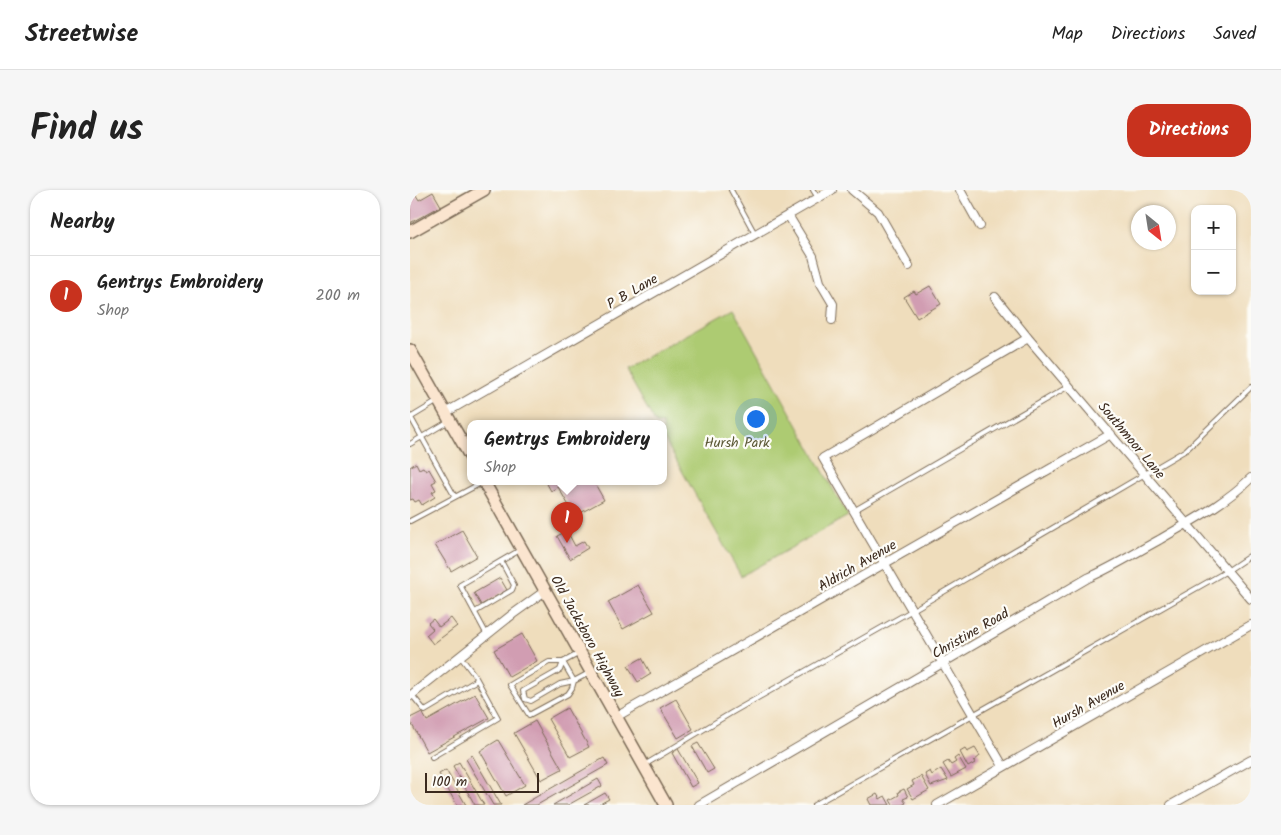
<!DOCTYPE html>
<meta charset="utf-8">
<style>
:root{--surface:#fff;--page:#f6f6f6;--text:#222;--muted:#767676;--line:#e0e0e0;--accent:#c8321e}
body{margin:0;font-family:Kalam,sans-serif;background:var(--page);color:var(--text)}
.controls{position:absolute;right:15px;top:15px;display:grid;overflow:hidden;border-radius:10px;box-shadow:0 1px 4px #0004}
.controls button{width:45px;height:45px;display:grid;place-items:center;padding:0;border:0;border-bottom:1px solid var(--line);background:var(--surface);color:var(--text);font:25px sans-serif}
.compass{position:absolute;left:721px;top:15px;width:45px;height:45px;border-radius:50%;background:var(--surface);box-shadow:0 1px 4px #0004;rotate:150deg}
.scale{position:absolute;left:15px;bottom:12px;width:114px;box-sizing:border-box;padding-left:5px;border:2px solid #3b2a1e;border-top:0;font-size:14px;line-height:18px;white-space:nowrap;color:#3b2a1e;-webkit-text-stroke:4px #fdfcf7;paint-order:stroke}
.you{position:absolute;left:345px;top:228px;width:18px;height:18px;margin:-12px;border:4px solid #fff;border-radius:50%;background:#1a73e8;box-shadow:0 0 0 8px #1a73e833}
.badge{display:grid;place-items:center;width:32px;height:32px;border-radius:50%;background:var(--accent);color:#fff;font-size:16px;font-weight:700}
.pin{position:absolute;translate:-50% -41px;filter:drop-shadow(0 1px 2px #0008)}
.pin::after{content:'';position:absolute;top:26px;width:18px;height:15px;background:inherit;clip-path:polygon(0 0,100% 0,50% 100%)}
.popup{position:absolute;left:57px;top:230px;width:200px;height:65px;box-sizing:border-box;display:grid;place-content:center;border-radius:10px;background:var(--surface);filter:drop-shadow(0 1px 4px #0005);font-size:16px;white-space:nowrap;color:var(--muted)}
.popup b{font-size:19px;color:var(--text)}
.popup::after{content:'';position:absolute;left:50%;top:100%;margin-left:-10px;border:10px solid transparent;border-top-color:var(--surface)}
.list{margin:0;padding:0;list-style:none}
h2{display:flex;justify-content:space-between;align-items:center;height:65px;margin:0;padding:0 20px;font-size:21px}
h2 small{font-size:16px;font-weight:400;color:var(--muted)}
.list li{display:grid;grid-template-columns:32px 1fr auto;gap:15px;align-items:center;box-sizing:border-box;height:80px;padding:0 20px;border-top:1px solid var(--line)}
.list b{display:block;font-size:19px;white-space:nowrap}
.list p{margin:0;font-size:16px;white-space:nowrap;color:var(--muted)}
.list em{font-size:16px;font-style:normal;color:var(--muted)}
.map{position:relative;flex:none;width:841px;height:615px;overflow:hidden;border-radius:20px}
header{display:flex;align-items:center;gap:30px;box-sizing:border-box;height:70px;padding:0 25px;background:var(--surface);border-bottom:1px solid var(--line)}
header strong{font-size:24px}
nav{display:flex;gap:28px;margin-inline-start:auto;font-size:18px}
.intro{display:flex;align-items:center;justify-content:space-between;box-sizing:border-box;height:120px;padding:0 30px}
h1{margin:0;font-size:35px}
.button{padding:12px 22px;border-radius:20px;background:var(--accent);color:#fff;font-size:18px;font-weight:700}
main{display:flex;gap:30px;padding:0 30px}
aside{flex:1;background:var(--surface);border-radius:20px;box-shadow:0 1px 4px #0004}
.map>svg:first-child{display:block}
.green{fill:#adcb72;stroke:#747a48}
.building{fill:#d19db2}
.lines{fill:none;stroke-linecap:round;stroke-linejoin:round}
.lane-casing{stroke:#7a6955;stroke-width:6}
.street-casing{stroke:#7a6955;stroke-width:10}
.secondary-casing{stroke:#7a6955;stroke-width:14}
.lane{stroke:#fff;stroke-width:4}
.street{stroke:#fff;stroke-width:8}
.secondary{stroke:#fbe5cf;stroke-width:11}
.labels{text-anchor:middle;stroke-width:4.5;stroke-linejoin:round;paint-order:stroke}
.street-label{font-size:14px;fill:#3b2a1e;stroke:#fdfcf7}
.park-label{font-size:14px;fill:#5d5a37;stroke:#fdfcf7}
</style>
<header>
<strong>Streetwise</strong>
<nav><a>Map</a><a>Directions</a><a>Saved</a></nav>
</header>
<div class="intro"><h1>Find us</h1><a class="button">Directions</a></div>
<main>
<aside>
<h2>Nearby<small></small></h2>
<ul class="list">
<li><span class="badge">1</span><div><b>Gentrys Embroidery</b><p>Shop</p></div><em>200 m</em></li>
</ul>
</aside>
<div class="map">
<svg width="841" height="615" viewBox="0 0 841 615">
<rect width="100%" height="100%" fill="#fdfcf7"/>
<filter id="ink" filterUnits="userSpaceOnUse"><feTurbulence type="fractalNoise" baseFrequency=".02" numOctaves="2"/><feDisplacementMap in="SourceGraphic" scale="10" xChannelSelector="R" yChannelSelector="G"/><feConvolveMatrix kernelMatrix="1 2 1 2 8 2 1 2 1" color-interpolation-filters="sRGB"/></filter>
<filter id="wash" filterUnits="userSpaceOnUse"><feTurbulence type="fractalNoise" baseFrequency=".0096" numOctaves="4" result="noise"/><feDisplacementMap in="SourceGraphic" scale="20" xChannelSelector="R" yChannelSelector="G"/><feGaussianBlur stdDeviation="1.12" result="paint"/><feColorMatrix in="noise" values="0 0 0 0 0 0 0 0 0 0 0 0 0 0 0 0 0 1.4 0 .05"/><feComposite in="paint" operator="in"/></filter>
<g filter="url(#wash)">
<rect width="100%" height="100%" fill="#efddbc"/>
<path class="green" d="M323,119L438,326L331,386L253,247V234H246L215,179Z"/>
<g id="blocks">
<path class="building" d="M4,2L9,10L23,2L31,16L0,33V4Z
M520,96L531,114L507,128L494,107L504,101L506,104Z
M6,273L9,279L13,277L16,281L19,279L26,291L22,293L26,300L22,302L25,307L12,315L9,310L5,312L3,309L0,310V277Z
M136,292H184L194,310L165,326L148,297L141,301Z
M52,340L67,366L41,381L25,355Z
M157,341L165,356L174,351L178,358L160,369L147,346Z
M90,388L97,400L71,415L64,403Z
M228,395L244,422L213,439L198,412Z
M41,428L47,436L23,454L16,445L23,439L18,433L23,429L29,437Z
M112,444L127,471L99,487L84,460Z
M232,468L241,484L228,492L218,476Z
M65,504L79,528L17,562L0,531V528L12,522L17,531Z
M266,509L283,539L268,548L250,518Z
M157,518L179,557L160,567L138,529Z
M125,531L152,579L131,590L104,543Z
M88,550L115,595L96,606L70,561Z
M288,553L304,579L297,583L282,556Z
M565,558L570,566L564,571L565,573L558,577L550,562L555,559L557,562Z
M268,559L288,593L281,597L262,563Z
M62,565L91,615H83L56,569Z
M548,566L556,579L541,587L533,574L538,571L541,575L546,572L544,569Z
M194,568L198,575L127,615H112Z
M49,572L74,615H65L43,576Z
M531,579L538,590L521,596L515,584L520,581L522,585Z
M36,580L56,615H47L29,584Z
M511,586L519,600L503,609L497,599L504,595L502,591Z
M188,589L192,596L158,615H143Z
M494,599L498,607L493,609L496,613L492,615H483L480,610L489,605L488,602Z
M195,603L199,609L188,615H174Z
M467,604L470,609L475,606L480,615H461L458,609Z"/>
</g>
</g>
<g filter="url(#ink)">
<use href="#blocks" fill-opacity="0" stroke="#7a6955" stroke-width="1"/>
<g class="lines">
<g class="lane-casing">
<path id="lane" d="M321,0L345,44
M403,0L408,8
M0,226L45,307
M0,228L28,211
M0,254L39,231
M445,320L659,196
M0,331L73,292
M65,422L102,400L104,395L91,371
M77,445L50,395L110,360
M168,464L153,472H139L100,495L119,525L158,504L162,498L164,491L179,483
M153,472L164,491L150,494L121,511L115,509L113,501L150,480Z
M2,505L15,521L67,490
M22,567L88,528L65,486L50,466
M236,574L321,523L501,421L776,260L841,197
M404,615L817,381L841,365"/>
</g>
<g class="street-casing">
<path id="street" d="M442,0L468,22L499,76
M550,0L570,36
M378,25L403,66L410,92L423,114L422,130
M585,107L618,148L841,409
M35,223L422,0
M0,506L103,424L135,401
M206,527L701,244
M593,576L413,268L618,148
M289,615L678,388C703,377 725,363 749,350C781,331 814,314 841,288
M527,615L841,435
M761,615L841,570"/>
</g>
<g class="secondary-casing">
<path id="secondary" d="M0,42L74,0
M0,160L61,268
M74,292L256,615"/>
</g>
<use href="#lane" class="lane"/>
<use href="#street" class="street"/>
<use href="#secondary" class="secondary"/>
</g>
</g>
<g class="labels">
<g class="street-label">
<text transform="translate(222 101) rotate(-30)" y="5">P B Lane</text>
<text transform="translate(722 250) rotate(50)" y="5">Southmoor Lane</text>
<text transform="translate(447 375) rotate(-30)" y="5">Aldrich Avenue</text>
<text transform="translate(560 443) rotate(-30)" y="5">Christine Road</text>
<text transform="translate(178 446) rotate(61)" y="5">Old Jacksboro Highway</text>
<text transform="translate(678 514) rotate(-30)" y="5">Hursh Avenue</text>
</g>
<g class="park-label">
<text x="327" y="257">Hursh Park</text>
</g>
</g>
</svg>
<div class="controls">
<button>+</button>
<button>−</button>
</div>
<svg class="compass" viewBox="-18 -18 36 36"><path d="M0-13l5 13h-10z" fill="#e53935"/><path d="M0 13l5-13h-10z" fill="#767676"/></svg>
<div class="scale">100 m</div>
<div class="you"></div>
<div class="pin badge" style="left:157px;top:353px">1</div>
<div class="popup"><b>Gentrys Embroidery</b>Shop</div>
</div>
</main>
